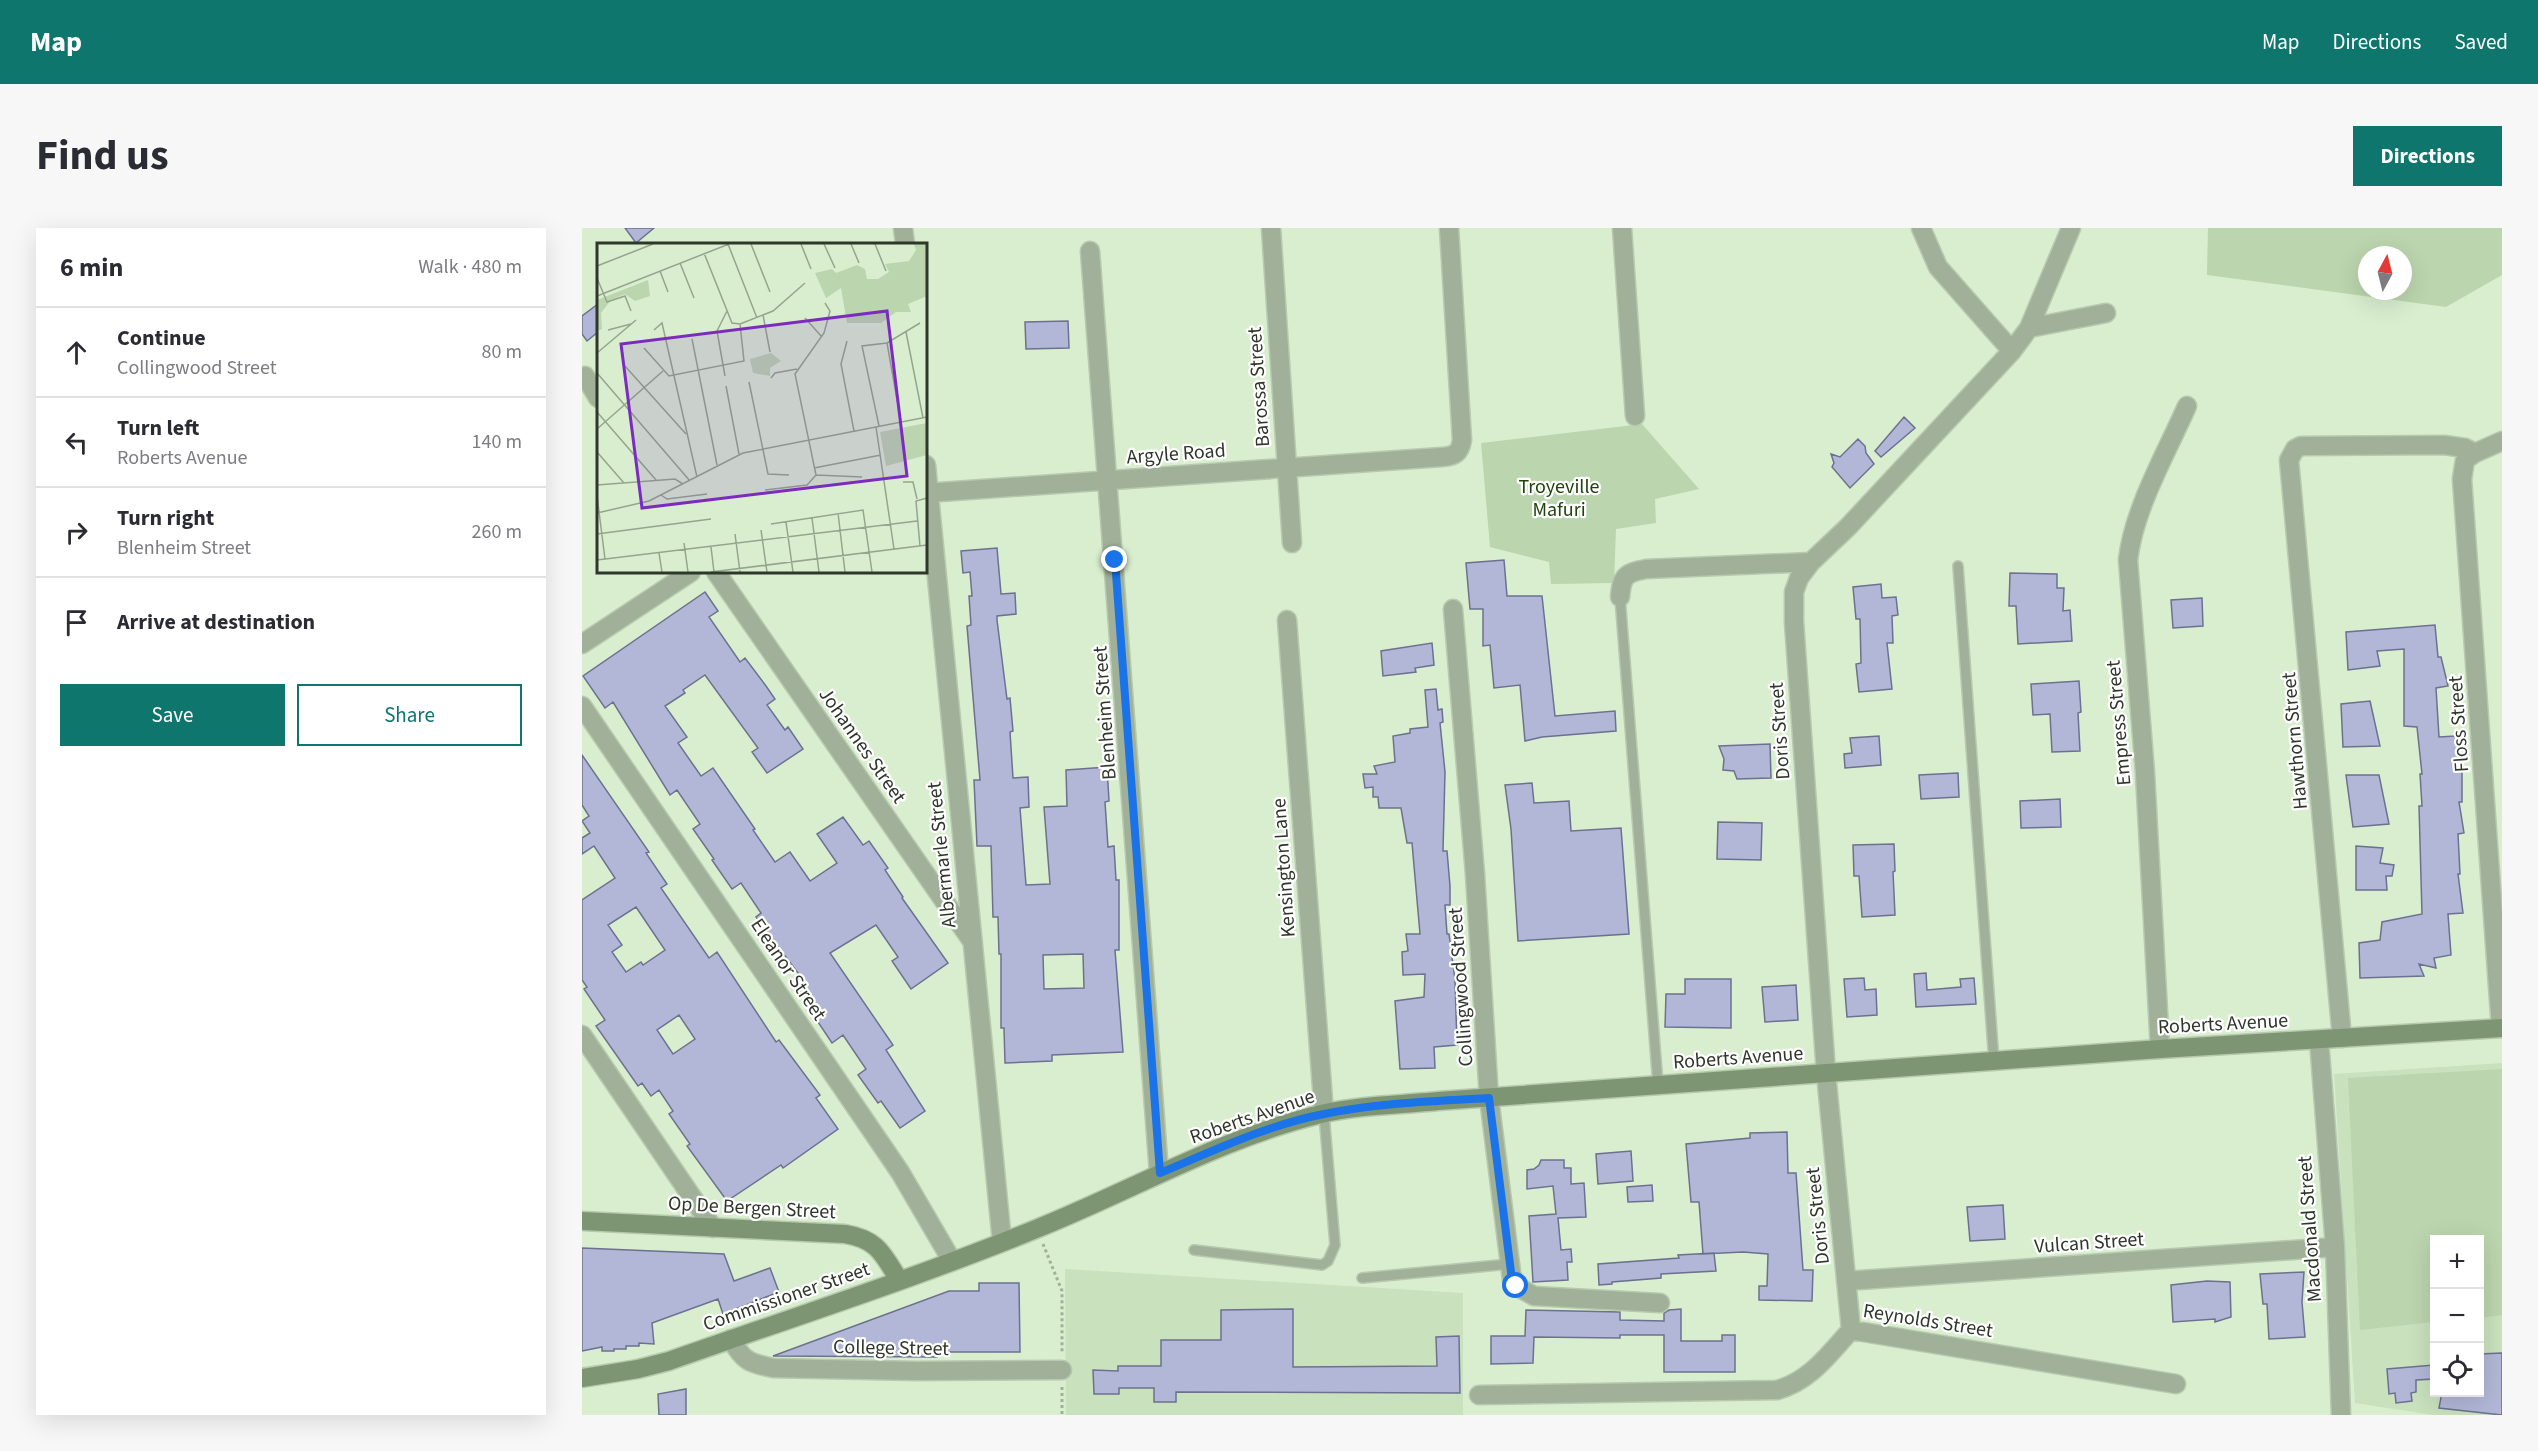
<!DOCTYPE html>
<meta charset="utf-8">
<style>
:root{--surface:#fff;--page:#f7f7f7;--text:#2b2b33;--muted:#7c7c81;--line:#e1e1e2;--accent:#0f766e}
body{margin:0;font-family:"Source Sans 3",sans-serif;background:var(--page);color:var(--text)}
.controls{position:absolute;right:18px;bottom:18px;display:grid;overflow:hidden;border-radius:0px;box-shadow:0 6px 24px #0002}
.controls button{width:54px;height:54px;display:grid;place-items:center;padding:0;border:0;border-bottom:2px solid var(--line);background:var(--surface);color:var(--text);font:30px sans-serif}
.compass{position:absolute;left:1776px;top:18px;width:54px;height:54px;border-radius:50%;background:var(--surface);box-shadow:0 6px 24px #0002;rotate:7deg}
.stop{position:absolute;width:18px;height:18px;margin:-14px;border:4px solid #1a73e8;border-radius:50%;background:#fff}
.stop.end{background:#1a73e8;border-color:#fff;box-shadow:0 2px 6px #0008}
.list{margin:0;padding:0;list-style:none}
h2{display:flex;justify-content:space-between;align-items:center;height:78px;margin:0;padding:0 24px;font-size:26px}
h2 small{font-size:20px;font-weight:400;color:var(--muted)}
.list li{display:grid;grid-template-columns:39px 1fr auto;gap:18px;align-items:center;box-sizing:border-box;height:90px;padding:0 24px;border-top:2px solid var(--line)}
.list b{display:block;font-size:22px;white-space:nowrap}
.list p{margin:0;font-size:20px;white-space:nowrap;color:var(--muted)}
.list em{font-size:20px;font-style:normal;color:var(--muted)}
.actions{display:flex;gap:12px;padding:18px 24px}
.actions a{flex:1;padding:14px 0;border:2px solid var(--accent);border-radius:0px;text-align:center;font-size:21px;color:var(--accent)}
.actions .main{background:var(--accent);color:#fff}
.icon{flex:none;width:33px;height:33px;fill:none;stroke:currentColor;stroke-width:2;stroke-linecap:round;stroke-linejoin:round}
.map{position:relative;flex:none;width:1920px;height:1187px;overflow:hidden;border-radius:0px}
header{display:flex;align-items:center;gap:36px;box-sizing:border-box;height:84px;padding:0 30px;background:var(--accent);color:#fff}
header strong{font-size:28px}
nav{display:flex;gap:33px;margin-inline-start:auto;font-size:21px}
.intro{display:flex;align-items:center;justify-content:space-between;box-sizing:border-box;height:144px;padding:0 36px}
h1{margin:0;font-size:42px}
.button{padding:15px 27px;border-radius:0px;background:var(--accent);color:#fff;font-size:21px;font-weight:700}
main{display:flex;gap:36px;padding:0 36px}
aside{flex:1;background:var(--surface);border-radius:0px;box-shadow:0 6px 24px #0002}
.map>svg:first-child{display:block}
.built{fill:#c9e1bd;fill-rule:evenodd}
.green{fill:#bbd5ae;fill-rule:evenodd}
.building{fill:#b2b7d7;stroke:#6c718f;stroke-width:1.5;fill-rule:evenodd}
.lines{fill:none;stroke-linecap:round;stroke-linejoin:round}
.service-casing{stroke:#b7c9ae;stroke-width:12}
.minor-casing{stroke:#b7c9ae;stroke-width:21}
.secondary-casing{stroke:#b7c9ae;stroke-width:21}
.path{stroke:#a0b198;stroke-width:3;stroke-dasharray:3 3;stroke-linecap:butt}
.service{stroke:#a0b099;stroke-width:9}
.minor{stroke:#a0b099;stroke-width:18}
.secondary{stroke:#7e9573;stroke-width:18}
.route{stroke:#1a73e8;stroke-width:8}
.labels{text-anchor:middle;stroke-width:4.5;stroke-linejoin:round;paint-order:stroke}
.street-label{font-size:20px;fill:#2f372b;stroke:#fff}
.park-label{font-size:20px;fill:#21420a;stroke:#fff}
.inset-road{fill:none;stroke:#95a58d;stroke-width:1.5}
.view{fill:#7b2cbf;fill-opacity:0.15;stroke:#7b2cbf;stroke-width:3}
.inset-edge{fill:none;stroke:#2f372b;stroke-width:3}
</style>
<header>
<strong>Map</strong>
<nav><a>Map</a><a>Directions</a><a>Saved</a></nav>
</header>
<div class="intro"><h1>Find us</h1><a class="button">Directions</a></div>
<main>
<aside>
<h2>6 min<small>Walk · 480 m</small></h2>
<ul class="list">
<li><svg class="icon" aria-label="ahead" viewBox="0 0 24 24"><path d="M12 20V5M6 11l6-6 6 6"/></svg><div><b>Continue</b><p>Collingwood Street</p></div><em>80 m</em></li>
<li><svg class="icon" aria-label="left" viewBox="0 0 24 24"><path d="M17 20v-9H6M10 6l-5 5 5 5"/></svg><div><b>Turn left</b><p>Roberts Avenue</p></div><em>140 m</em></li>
<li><svg class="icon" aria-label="right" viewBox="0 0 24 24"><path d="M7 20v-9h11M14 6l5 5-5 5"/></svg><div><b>Turn right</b><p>Blenheim Street</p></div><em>260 m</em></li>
<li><svg class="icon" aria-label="arrive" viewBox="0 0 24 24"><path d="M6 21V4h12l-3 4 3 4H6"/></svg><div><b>Arrive at destination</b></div></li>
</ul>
<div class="actions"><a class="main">Save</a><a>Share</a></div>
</aside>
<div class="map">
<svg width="1920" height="1187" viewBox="0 0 1920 1187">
<rect width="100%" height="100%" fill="#d9eecf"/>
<path class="built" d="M1920,835V1187H1851L1773,1175L1752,846ZM1852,1012H1898V1164H1852Z
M483,1041L881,1065V1187H484Z"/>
<path class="green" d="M1626,0H1920V47L1864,79L1625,47ZM1785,27H1821V63H1785Z
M1060,196L1117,261L1073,271L1074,295L1034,301L1032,355L969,356L967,334L908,319L899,215Z
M1920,841V1087L1898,1090V1012H1852V1094L1778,1102L1766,850Z"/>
<path class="building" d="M43,0H72L54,15Z
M16,76V104L5,113L0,106V88Z
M486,93L487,120L444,121L443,94Z
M1322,189L1333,200L1299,229L1293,223Z
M1276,211L1283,218L1284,225L1292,236L1268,260L1250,239L1252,235L1249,226L1258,229Z
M415,320L419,366L433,365L434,386L415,388V392L425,471L428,470L431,503L428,504L431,550L446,549L447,579L438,580L444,657L468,656L462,579L485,578L484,542L525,539L527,573L523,574L526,619L532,618L534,652H537V722H533L541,824L470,827V833L423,835L422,800H419V726H417L416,689H411L409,618H395L392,552H398L385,398L389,397L387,368H390L388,344L381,345L379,323ZM501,726L502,760L462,761L461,727Z
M922,332L925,368H960L973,488L1033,483L1034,503L960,509L943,513L938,457L912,460L908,417L901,418V381H888L884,335Z
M1428,345L1475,346V360H1482L1481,383L1488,382L1490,413L1436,416L1434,378H1427Z
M1299,356L1300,370L1314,369L1316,387L1310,388L1311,415H1305L1310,461L1277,464L1274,436L1279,435L1278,391H1274L1271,359Z
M123,364L136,383L127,389L158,434L163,430L184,458L193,471L185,477L203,502L206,499L221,521L185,545L170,524L176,520L123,447L101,462L103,465L83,478L105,509L96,515L119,548L131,540L173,601L171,602L193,634L208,624L228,653L255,635L235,606L261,589L281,617L287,613L306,640L303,642L321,669L320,670L366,735L329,761L310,733L316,729L294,697L248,725L311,817L304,822L343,883L318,900L299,873L296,875L276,847L284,841L261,807L250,815L226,779L228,778L212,754L219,749L174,689L179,685L159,655L150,661L130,632L132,631L111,601L118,596L95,562L88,567L31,474L23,480L1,448Z
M1620,370L1621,398L1591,400L1589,372Z
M1853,397L1856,429H1859L1866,458L1854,460L1857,509L1873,508L1880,536V574H1877L1882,605L1876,606L1878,646H1876L1881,685L1866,686L1869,727L1852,730L1854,740L1837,736L1842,748L1778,750L1777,715L1798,712L1800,694L1840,686L1837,578H1840L1838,546H1840L1835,499L1822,498V421L1795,423L1798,438L1766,442L1764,404Z
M850,415L852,437L833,440L834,444L801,448L799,423Z
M1497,453L1499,484L1496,485L1498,523L1470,524L1468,486L1451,487L1449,456Z
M854,461L856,482L860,481L861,494L858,495L863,544L861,623H865L868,658V677H863L865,706H867L873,752L875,817L852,819L853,840L818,841L813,773L842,769L843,746L821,747L820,724L826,723L824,706H838L830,615H825L819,580H797L796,569H791V559L783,560L781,546H795L792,538L813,534L811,508L828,505V501L846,499L843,462Z
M1788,473L1798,518L1761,519L1759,476Z
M1297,508L1299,537L1263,540L1262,526L1270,525L1268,510Z
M1188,516L1189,550L1155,551L1152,543L1141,542L1142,531L1137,518Z
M0,527L67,624L64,625L85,656L79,660L127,730L135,724L194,814L197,812L238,867L234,870L256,901L201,940L199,937L145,973L105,918L108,916L87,886L91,883L77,862L69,868L60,855L56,858L14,798L23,792L2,761L5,759L0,752V672L33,650L12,618L0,626V610L8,605L0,593L7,588L0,577ZM54,679L83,722L61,737L59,734L44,744L30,724L40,717L26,697ZM97,787L113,811L91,826L75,802Z
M1376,545L1377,569L1339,571L1337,547Z
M1764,547H1797L1807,596L1771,599Z
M950,555L952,575L987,573L989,603L1039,600L1047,706L936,713L929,601L923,557Z
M1478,571L1479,599L1439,600L1438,573Z
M1136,594L1180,595L1179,632L1135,631Z
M1312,616L1313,643L1311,644L1313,687L1280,689L1277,648H1272L1271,617Z
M1774,618L1801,620L1798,635L1812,637L1810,648H1804L1805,662H1774Z
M1344,745L1345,762L1379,759L1378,751L1392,750L1394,776L1334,779L1332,746Z
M1282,750L1283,762L1294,761L1295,787L1265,789L1262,751Z
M1103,751H1149V800L1083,799L1084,766H1103Z
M1214,757L1216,792L1183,794L1180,759Z
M1205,904L1206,945H1214L1221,1042H1231L1230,1073L1177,1072V1058H1185L1186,1026L1161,1024L1121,1026L1117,974H1109L1104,916L1168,910V905Z
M1049,923L1051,953L1016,956L1014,926Z
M959,932H982V940H989V956L1002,955L1004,989L976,990L979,1022L989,1021L990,1034H985L986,1052L951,1054L947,988L974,986L971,958L945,961V942L952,941L957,937Z
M1070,957L1071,973L1046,974L1045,959Z
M1421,977L1423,1011L1388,1013L1385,979Z
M0,1020L142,1026L152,1053L188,1040L197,1064L141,1086L136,1071L70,1095L72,1116L57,1115V1118H44V1121H32V1123H20V1119L0,1123Z
M1132,1025L1134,1043L1079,1046V1050L1030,1054V1056L1017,1057L1016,1036L1097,1030L1096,1027Z
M1722,1044L1720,1074L1723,1109L1687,1111L1685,1076H1681L1678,1046Z
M1625,1053L1648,1054L1649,1089L1633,1094V1091L1591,1094L1589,1057Z
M397,1055H437L438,1124H355V1129L191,1128L367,1063H397Z
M711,1081V1139L855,1138L854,1109L877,1108L878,1165L594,1164V1174H572V1160H537V1166H512L511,1142L536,1143V1138H579V1112H639V1082Z
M1099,1081V1113H1140V1107H1153V1144H1082V1107H1038V1110L952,1109L951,1135L909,1136V1108H943L944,1082L1038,1084V1092L1082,1093V1085L1087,1082Z
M1920,1125V1187L1857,1180L1860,1164H1898V1126Z
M1852,1137V1151L1834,1152V1164L1829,1165L1830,1173L1814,1175L1813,1165L1807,1166L1805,1141Z
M104,1161V1187H77L76,1166Z"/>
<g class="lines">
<g class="service-casing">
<path id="service" d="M1376,338L1412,834
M1038,369L1076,857
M612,1022L740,1037L746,1033L753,1017L742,886
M780,1050L928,1036"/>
</g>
<g class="minor-casing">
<path id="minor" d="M321,0L323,16
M689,0L710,315
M1040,0L1053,188
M1339,0L1356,39L1430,123
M508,23L577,945
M1447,100L1524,85
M3,148L16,170
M344,237L420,1014
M344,265L860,229C873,228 878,225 880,212L867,0
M134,344L390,713
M1038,369C1040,348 1043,345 1064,341L1229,334
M871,381L893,646L907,870L930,1052L934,1058L952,1068L1078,1075
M705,392L742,886
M0,416L109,344
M0,478L318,944L370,1033
M1919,800L1880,251L1883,232L1893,225L1920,213
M0,807L131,1000
M1760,810L1707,232L1713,221L1719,218L1862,217L1883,220L1893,225
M1737,812L1753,1019L1759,1187
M1578,821L1563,545L1546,332C1552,280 1584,226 1605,178
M1264,1053L1753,1019
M1269,1102L1244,845L1212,394V364L1217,350L1229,334L1266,299L1430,123L1447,100L1489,0
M149,1111C161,1133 167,1135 191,1140L335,1143L480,1142
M897,1167L1195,1162C1228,1153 1247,1126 1269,1102L1594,1156"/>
</g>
<g class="secondary-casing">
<path id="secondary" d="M0,993L263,1006C295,1011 301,1026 317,1052
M0,1150L56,1141L87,1133C209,1090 334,1050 454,1001C549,963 639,910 739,886C777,877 817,877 856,873L1578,821L1920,800"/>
</g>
<path class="path" d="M461,1016L480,1063V1125
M480,1159V1187"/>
<use href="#service" class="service"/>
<use href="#minor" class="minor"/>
<use href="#secondary" class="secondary"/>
</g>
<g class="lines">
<path class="route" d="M533,332L578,945C631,923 685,897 742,886C796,875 853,873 907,870L930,1052L934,1058"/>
</g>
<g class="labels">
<g class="street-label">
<text transform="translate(676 159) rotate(-94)" y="7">Barossa Street</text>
<text transform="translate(594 225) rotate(-4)" y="7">Argyle Road</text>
<text transform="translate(522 485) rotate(-94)" y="7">Blenheim Street</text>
<text transform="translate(1536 495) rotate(-95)" y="7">Empress Street</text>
<text transform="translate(1876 496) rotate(-94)" y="7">Floss Street</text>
<text transform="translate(1197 503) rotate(-94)" y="7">Doris Street</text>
<text transform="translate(1712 513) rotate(-95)" y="7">Hawthorn Street</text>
<text transform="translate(281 517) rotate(55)" y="7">Johannes Street</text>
<text transform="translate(359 627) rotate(-96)" y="7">Albermarle Street</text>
<text transform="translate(701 640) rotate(-94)" y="7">Kensington Lane</text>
<text transform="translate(207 741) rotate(56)" y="7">Eleanor Street</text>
<text transform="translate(878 759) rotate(-94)" y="7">Collingwood Street</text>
<text transform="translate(1641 795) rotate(-3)" y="7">Roberts Avenue</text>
<text transform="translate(1156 829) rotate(-4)" y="7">Roberts Avenue</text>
<text transform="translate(670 888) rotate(-19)" y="7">Roberts Avenue</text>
<text transform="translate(170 979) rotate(3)" y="7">Op De Bergen Street</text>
<text transform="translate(1235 988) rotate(-96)" y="7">Doris Street</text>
<text transform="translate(1727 1001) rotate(-94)" y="7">Macdonald Street</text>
<text transform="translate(1507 1014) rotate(-4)" y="7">Vulcan Street</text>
<text transform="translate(204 1068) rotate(-19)" y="7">Commissioner Street</text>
<text transform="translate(1346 1092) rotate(9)" y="7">Reynolds Street</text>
<text transform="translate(309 1119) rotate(1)" y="7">College Street</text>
</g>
<g class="park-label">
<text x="977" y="265">Troyeville<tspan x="977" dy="23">Mafuri</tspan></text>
</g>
</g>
<g transform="translate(15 15)">
<rect width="330" height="330" fill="#d9eecf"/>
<path d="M317,1H330V53L311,61L314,69H299L284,80H250L244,45L229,55L218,30L235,26L239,30L260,22L268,26L270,36H281L292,29L288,21L312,18L319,7ZM51,37L53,53L38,58L28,51L14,57L4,70L5,86L0,88V57ZM174,110L184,118L173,125V133L156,130L153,116ZM330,180V212L289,223L283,189Z" fill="#bbd5ae"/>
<path class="inset-road" d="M131,1L160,75M154,1L173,49M204,1L214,26M227,1L238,25M254,1L262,20M278,1L289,28M107,10L135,80L143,81M83,20L97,55M0,23L56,1M63,28L71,49M0,35L10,59L28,53L34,68M0,53L132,1M166,72L173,109M208,75L225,94M143,81L176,68L208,40M11,87L34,81M57,87L65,80L100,234M309,89L326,175M95,96L120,222M250,98L244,121L257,188M290,100L304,179M47,105L72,133L147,118L143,81M0,110L39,77M27,122L89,191M0,130L93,238M128,133L120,88L130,68M174,135L178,130L200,126M152,139L171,231L192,232M129,143L142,211M0,169L59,237M282,183L265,103L290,100L323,80M279,184L297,306M0,186L66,128M0,209L27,240M217,225L284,212M219,232L198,131L227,90L233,68L228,60M306,239H316L320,256M0,242L78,236L86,241M168,247L210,242L219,232L265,234M64,252L70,256L110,251M0,253L8,316M0,270L52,258L146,210L330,174M241,270L248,329M215,275L222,329M189,279L196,329M174,281L266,267L275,329M164,287L170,329M0,291L114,276M138,291L143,329M87,300L91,329M323,303L319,258L330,255M114,304L117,329M62,310L65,329M0,317L320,278M114,329L330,302"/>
<path class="view" d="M290,68L310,233L45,265L24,101Z"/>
<rect width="330" height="330" class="inset-edge"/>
</g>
</svg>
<div class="controls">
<button>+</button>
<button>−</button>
<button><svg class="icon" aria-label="locate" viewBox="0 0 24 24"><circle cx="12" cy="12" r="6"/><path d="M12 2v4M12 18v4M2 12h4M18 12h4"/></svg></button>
</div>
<svg class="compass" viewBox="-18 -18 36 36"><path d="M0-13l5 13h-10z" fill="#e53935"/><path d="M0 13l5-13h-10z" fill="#7c7c81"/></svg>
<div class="stop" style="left:934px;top:1058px"></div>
<div class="stop end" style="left:533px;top:332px"></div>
</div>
</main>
